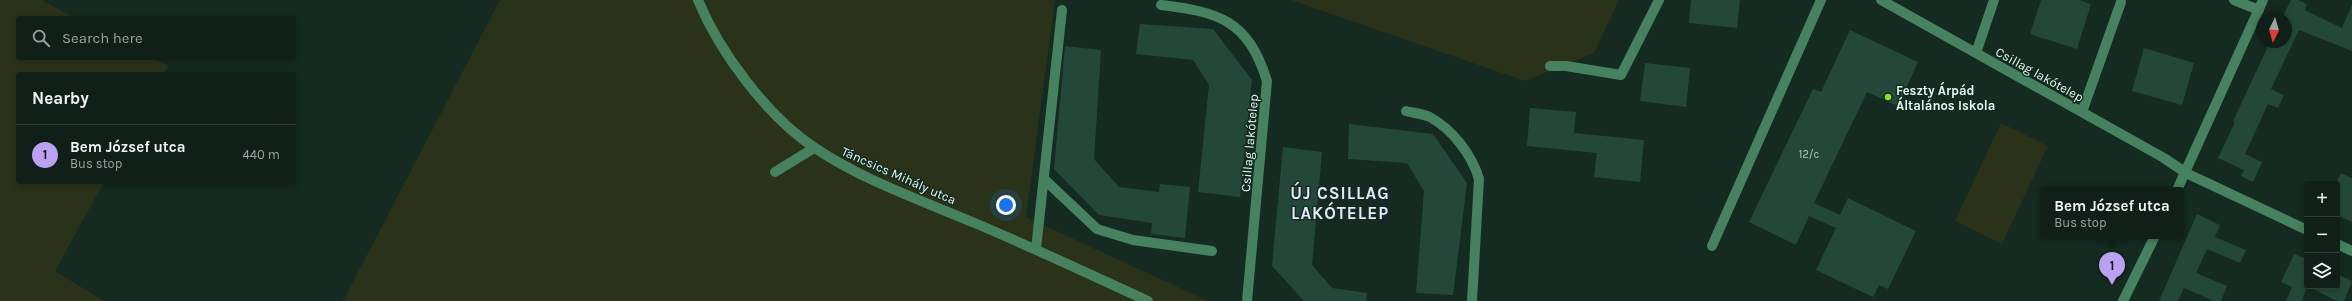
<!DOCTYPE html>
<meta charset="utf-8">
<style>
:root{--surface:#102018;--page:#192821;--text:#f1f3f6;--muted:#9ca3a2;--line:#303e37;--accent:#bca0f2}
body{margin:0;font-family:Karla,sans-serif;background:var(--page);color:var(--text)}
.controls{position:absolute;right:12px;bottom:12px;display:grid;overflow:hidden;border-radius:4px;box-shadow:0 2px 6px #0003}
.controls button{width:36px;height:36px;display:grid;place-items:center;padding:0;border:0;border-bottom:1px solid var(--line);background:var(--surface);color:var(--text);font:20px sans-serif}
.compass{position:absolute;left:2256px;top:12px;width:36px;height:36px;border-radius:50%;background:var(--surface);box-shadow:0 2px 6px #0003;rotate:185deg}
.you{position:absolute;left:1006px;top:205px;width:14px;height:14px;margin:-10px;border:3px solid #fff;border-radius:50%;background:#1a73e8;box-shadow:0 0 0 6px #1a73e833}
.badge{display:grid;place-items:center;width:26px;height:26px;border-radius:50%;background:var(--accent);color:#111;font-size:13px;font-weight:700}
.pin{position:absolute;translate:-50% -33px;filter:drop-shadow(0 1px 2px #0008)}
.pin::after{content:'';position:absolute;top:21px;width:14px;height:12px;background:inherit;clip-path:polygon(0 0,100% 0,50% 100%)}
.popup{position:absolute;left:2040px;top:187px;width:144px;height:52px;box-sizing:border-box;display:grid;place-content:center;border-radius:4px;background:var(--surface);filter:drop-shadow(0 1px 3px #0005);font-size:13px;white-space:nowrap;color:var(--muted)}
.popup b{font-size:15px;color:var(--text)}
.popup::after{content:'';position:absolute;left:50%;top:100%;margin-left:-8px;border:8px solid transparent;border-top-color:var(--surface)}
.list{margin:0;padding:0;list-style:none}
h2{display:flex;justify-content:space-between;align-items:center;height:52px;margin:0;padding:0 16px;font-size:17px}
h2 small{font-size:13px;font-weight:400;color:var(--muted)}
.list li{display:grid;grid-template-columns:26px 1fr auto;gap:12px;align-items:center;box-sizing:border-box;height:60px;padding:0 16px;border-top:1px solid var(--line)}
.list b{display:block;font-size:15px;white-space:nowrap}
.list p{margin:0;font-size:13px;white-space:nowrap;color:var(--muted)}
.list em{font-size:13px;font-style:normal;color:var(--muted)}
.icon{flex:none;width:22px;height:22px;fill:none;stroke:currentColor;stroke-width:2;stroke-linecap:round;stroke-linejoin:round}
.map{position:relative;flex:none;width:2352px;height:301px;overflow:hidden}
.search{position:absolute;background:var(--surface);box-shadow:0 2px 6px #0003;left:16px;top:16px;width:280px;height:44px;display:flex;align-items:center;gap:10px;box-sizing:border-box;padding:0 14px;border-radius:4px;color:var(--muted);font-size:15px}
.panel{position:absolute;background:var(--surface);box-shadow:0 2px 6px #0003;left:16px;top:72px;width:280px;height:112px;border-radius:4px}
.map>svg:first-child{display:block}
.green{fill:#2a3319}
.building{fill:#234839}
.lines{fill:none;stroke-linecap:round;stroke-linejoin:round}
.minor{stroke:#46825f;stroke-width:10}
.poi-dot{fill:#88e226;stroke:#152a20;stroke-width:1.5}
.labels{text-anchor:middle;stroke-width:3;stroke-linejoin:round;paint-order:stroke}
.number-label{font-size:11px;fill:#b2cec1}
.street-label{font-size:13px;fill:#e1fbee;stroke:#152a20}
.poi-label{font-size:13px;font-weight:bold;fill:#e1fbee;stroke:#152a20;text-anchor:start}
.district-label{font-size:17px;font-weight:bold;letter-spacing:1px;fill:#e3e9fb;stroke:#152a20}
</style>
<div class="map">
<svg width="2352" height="301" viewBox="0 0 2352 301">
<rect width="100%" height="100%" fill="#152a20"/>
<path class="green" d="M0,0H41L75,18H18V58H152L168,66L163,74H18V182H104L55,271L104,301H0Z
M500,0H1055L1026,217L1208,301H343Z
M1291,0H1619L1594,53L1525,81Z
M2001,123L2048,146L2002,244L1955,221Z"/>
<path class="building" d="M1691,0H1740L1737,28L1689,23Z
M2041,0H2079L2091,4L2077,49L2030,34Z
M2291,0H2298L2307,4L2305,10L2342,28L2352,5V51L2299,30L2271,89L2284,95L2278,108L2268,104L2245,154L2262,162L2253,182L2241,176L2244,170L2218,158L2235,122L2233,121L2270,42H2286V18H2282Z
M1140,24L1213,29L1252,80L1240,197L1198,192L1209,85L1193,60L1136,54Z
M1850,30L1918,62L1898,106L1867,92L1814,203L1840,215L1848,198L1916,231L1888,289L1879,285L1873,297L1816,270L1836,228L1809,216L1796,245L1749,222L1813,89L1821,92Z
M1065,46L1101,50L1094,159L1119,187L1159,192L1160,184L1190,187L1185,238L1151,234L1152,223L1099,215L1054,169Z
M2144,48L2194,63L2182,105L2132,91Z
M1645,63L1690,68L1686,107L1640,101Z
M1530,108L1576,112L1574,133L1644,140L1640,182L1594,177L1597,153L1527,146Z
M1349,124L1433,134L1467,183L1453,295L1416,293L1424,191L1407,163L1348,159Z
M1283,147L1322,152L1312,265L1332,288L1367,293L1366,301H1304L1272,266Z
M2341,173L2352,178V222L2337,215V181Z
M2197,214L2220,225L2215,237L2246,250L2240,263L2207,249L2196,273L2227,286L2221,301H2214L2184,288L2178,301H2159Z
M2294,254L2307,259V286H2337V274L2352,281L2344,301H2337L2307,286L2302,301H2286L2292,287L2281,282Z"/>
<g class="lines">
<path class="minor" d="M698,0C720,53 767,116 815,148C864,181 923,201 977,224C1034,248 1091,275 1148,301
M1881,0L2164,158L2186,173L2307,230
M2234,0L2259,10
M1161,5C1219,12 1248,20 1267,81L1247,301
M1976,53L1994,0
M1550,66H1566L1621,75L1659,0
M1406,111C1413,113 1423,114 1430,117C1453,130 1472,155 1479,179L1472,301
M2082,112L2121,2
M775,172L814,148
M1044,179L1097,229L1133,240L1212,251
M2177,190L2263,0
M2337,244L2352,251
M1712,246L1821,0
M1036,249L1062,10
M2123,301L2155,236"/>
</g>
<circle class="poi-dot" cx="1888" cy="97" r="4"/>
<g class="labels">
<g class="number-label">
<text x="1809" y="158">12/c</text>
</g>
<g class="street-label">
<text transform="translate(2040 74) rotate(29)" y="5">Csillag lakótelep</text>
<text transform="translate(1249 143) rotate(-85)" y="5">Csillag lakótelep</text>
<text transform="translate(899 175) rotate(24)" y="5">Táncsics Mihály utca</text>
</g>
<g class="poi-label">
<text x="1896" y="95">Feszty Árpád<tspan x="1896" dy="15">Általános Iskola</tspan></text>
</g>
<g class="district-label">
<text x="1340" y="199">ÚJ CSILLAG<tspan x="1340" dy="20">LAKÓTELEP</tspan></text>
</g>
</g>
</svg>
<div class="controls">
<button>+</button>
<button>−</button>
<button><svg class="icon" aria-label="layers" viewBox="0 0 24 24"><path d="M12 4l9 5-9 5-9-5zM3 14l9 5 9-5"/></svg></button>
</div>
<svg class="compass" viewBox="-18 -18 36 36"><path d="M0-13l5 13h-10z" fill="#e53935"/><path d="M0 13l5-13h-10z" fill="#9ca3a2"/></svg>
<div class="you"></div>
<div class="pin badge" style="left:2112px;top:285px">1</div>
<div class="popup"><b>Bem József utca</b>Bus stop</div>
<div class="search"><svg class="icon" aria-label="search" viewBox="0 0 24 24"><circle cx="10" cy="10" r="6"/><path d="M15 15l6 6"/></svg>Search here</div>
<section class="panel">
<h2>Nearby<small></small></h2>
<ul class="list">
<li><span class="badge">1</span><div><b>Bem József utca</b><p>Bus stop</p></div><em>440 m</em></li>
</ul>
</section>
</div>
